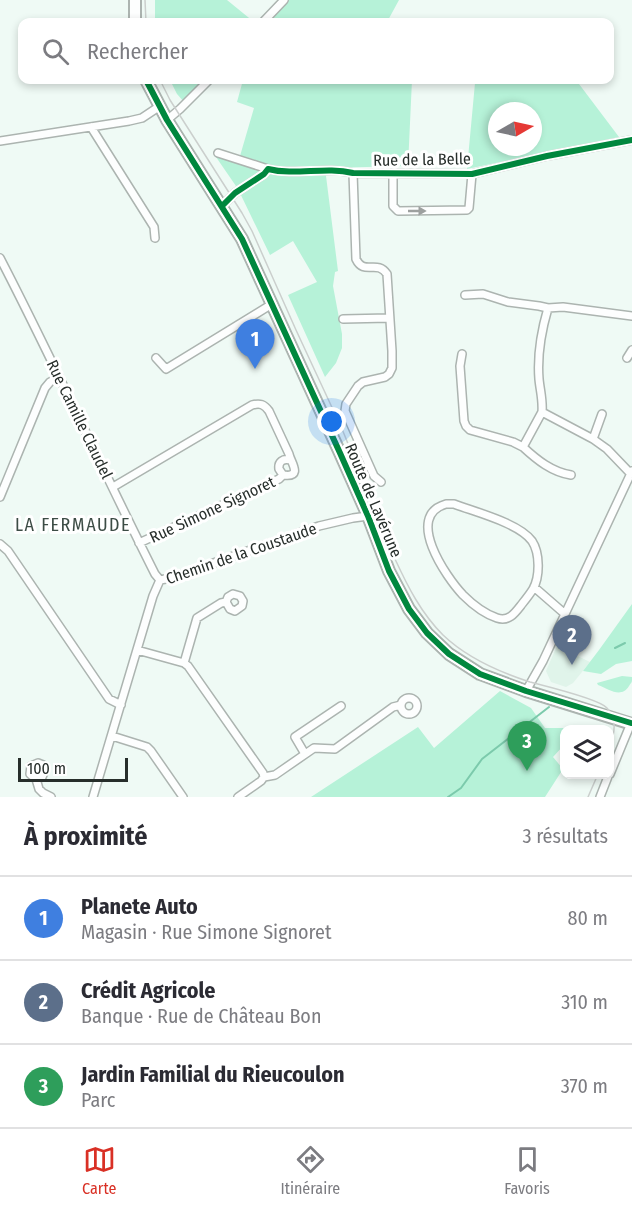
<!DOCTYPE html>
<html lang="fr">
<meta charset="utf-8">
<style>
:root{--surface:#fff;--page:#f2f2f3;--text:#2b2b33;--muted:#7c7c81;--line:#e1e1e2;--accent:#d93025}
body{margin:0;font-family:"Fira Sans Condensed",sans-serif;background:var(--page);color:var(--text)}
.controls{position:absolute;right:18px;bottom:18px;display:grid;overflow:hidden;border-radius:12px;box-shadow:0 3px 9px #0003}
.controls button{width:54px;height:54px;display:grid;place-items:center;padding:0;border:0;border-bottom:2px solid var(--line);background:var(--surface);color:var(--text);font:30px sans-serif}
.compass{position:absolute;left:488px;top:102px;width:54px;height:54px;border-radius:50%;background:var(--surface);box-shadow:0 3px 9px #0003;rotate:81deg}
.scale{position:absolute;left:18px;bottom:15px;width:110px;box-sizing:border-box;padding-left:6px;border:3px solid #272e2b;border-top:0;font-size:16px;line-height:21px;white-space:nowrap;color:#272e2b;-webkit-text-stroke:4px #fff;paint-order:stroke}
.you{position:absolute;left:332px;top:422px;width:21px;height:21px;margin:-15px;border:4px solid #fff;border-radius:50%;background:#1a73e8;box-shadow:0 0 0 9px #1a73e833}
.badge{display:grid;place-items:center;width:39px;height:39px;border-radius:50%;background:var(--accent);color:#fff;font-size:20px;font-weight:700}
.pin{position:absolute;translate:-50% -50px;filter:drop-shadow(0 2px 3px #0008)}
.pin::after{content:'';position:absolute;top:32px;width:21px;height:18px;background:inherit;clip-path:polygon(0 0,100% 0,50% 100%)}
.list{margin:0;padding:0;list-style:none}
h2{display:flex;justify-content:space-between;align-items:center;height:78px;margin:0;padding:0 24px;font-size:26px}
h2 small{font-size:20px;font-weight:400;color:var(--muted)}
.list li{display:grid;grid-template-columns:39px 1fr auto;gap:18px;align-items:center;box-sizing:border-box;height:84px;padding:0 24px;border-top:2px solid var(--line)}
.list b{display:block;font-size:22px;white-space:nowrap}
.list p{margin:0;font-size:20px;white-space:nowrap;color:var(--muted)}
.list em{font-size:20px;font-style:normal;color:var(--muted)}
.icon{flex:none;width:33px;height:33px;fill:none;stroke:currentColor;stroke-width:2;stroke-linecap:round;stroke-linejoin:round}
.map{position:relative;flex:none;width:632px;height:797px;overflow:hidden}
.search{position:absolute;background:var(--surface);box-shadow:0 3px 9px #0003;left:18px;right:18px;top:18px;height:66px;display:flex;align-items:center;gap:15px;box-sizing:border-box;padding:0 21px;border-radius:12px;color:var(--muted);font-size:22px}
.sheet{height:330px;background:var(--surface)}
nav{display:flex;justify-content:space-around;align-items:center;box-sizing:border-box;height:84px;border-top:2px solid var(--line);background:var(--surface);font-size:16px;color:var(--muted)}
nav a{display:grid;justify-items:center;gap:3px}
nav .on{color:var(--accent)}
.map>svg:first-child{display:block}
.built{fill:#e0f4ea}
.green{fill:#b6f2d8;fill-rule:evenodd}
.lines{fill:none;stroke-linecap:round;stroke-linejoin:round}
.stream{stroke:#7ccaac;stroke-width:2}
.street-casing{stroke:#acb4b0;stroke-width:10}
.secondary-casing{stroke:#acb4b0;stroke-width:14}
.street{stroke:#fdfefe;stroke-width:7}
.secondary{stroke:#fdfefe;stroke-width:10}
.tram{stroke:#cbcfcd;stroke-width:1.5}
.cycleway-casing{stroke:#fff;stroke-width:10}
.cycleway{stroke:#00873e;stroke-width:6}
.oneway{fill:#9da09f}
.labels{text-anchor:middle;stroke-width:6;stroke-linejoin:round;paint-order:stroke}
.street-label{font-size:16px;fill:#272e2b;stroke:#fff}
.neighbourhood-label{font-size:18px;letter-spacing:1.5px;fill:#3c4c45;stroke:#fff}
</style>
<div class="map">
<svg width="632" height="797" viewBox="0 0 632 797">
<rect width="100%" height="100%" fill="#effaf5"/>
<path class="built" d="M557,646L590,662L573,683L566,687L551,682L546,671Z"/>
<path class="green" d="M155,0H227L254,22H155Z
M288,0H399L387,22H267Z
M170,80H205L184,102L177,94Z
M243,80H412L408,166L325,168L338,271L335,272L333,286L342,334V348L336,363L325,377L288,295L317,282L293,241L270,255L238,189L216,157L238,161L240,156L254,108L237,102Z
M465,80H576L619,137L467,169L475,83ZM497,111H533V147H497Z
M632,604V661L616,664L601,674L583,671L599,650Z
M622,676L632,677C632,684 632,681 629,686C621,699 609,689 598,685L597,683Z
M500,691L531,708L545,728H563L565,729L564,745L553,757L563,769L545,797H311L418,727L434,748Z"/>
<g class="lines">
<path class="stream" d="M615,648L625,643
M448,797L461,788L482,759L549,707"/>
<g class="street-casing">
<path id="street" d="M263,22L284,0
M167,120L180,109L209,80
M91,127L154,227L155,238
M0,141L129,121L142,118L160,106
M218,153L268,169
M353,173L356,259C364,276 377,259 387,274L392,351V368L389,374L385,377L363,382L358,386L346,404L345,411L374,476L381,482
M393,174V206L398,211L467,210L469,208L472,174
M222,206L235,193L264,174L268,169C296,176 325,166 353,173L472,174L547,156L632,140
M0,258C54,362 102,469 155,574L160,580
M465,295L483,294L508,302L539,306L548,308L563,307L632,316
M548,308C541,332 537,354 539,379C540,390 543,400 542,412L593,439L607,449L631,474
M343,319L389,318
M462,354L460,366L464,421L466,426L470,430L513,442L523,447L542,412
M156,358L166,369L272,304
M627,358L632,350
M593,439L602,414
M523,447C537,460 552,472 571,475
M113,487L252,405C260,403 264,404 269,411L289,454C290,461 304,478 283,475L279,469C278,462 283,458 290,460
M0,497L45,388L50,382L59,377
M446,504H454C475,512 519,523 532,541C540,553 540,577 533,589C530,594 526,599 522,604C515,613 509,622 497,618C485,614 472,604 463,595C446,577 404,516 446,504Z
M139,543L279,479L283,475
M0,544L8,551L109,699L121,705
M160,580L171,578L319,526L353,518L368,516
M534,587L565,614
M137,650L184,663L188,666L263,773L264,777L261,781L238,797
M184,663L197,618L221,603L226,602L228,597L233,594L240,596L243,601L242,606L235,611L230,609L226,602
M526,691L543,661L632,471
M401 706a8 8 0 1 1 16 0a8 8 0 1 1-16 0Z
M112,736L147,747L151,751L183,797
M305,754L295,737L341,706
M610,774L631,723
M264,777L275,775L314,748L335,749L393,707L401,705
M36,779L42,777L45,770L43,765L38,763L31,766L30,774L36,779L39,789L43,793L51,797
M93,797L153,596L160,580
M600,797L609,774"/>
</g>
<g class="secondary-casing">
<path id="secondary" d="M135,0V22
M146,80L167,120L242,239L340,453L368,516L389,571L409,609L427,633L449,654L480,674L526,691L632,724"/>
</g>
<use href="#street" class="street"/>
<use href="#secondary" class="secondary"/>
<path class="tram" d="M145,0L146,22
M160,80L170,100L242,213L252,231C267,264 281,297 296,330C311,363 327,396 342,429C360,472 375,517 395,559C408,587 421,613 443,635C467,658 499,672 530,682C545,686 600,699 607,708C617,720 615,732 610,746
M588,797L598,774"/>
<g class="cycleway-casing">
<path id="cycleway" d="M146,80L167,120L242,239L340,453L368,516L389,571L409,609L427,633L449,654L480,674L526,691L631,723
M222,206L235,193L264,174L268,169C296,176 325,166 353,173L472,174L547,156L632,140"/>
</g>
<use href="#cycleway" class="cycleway"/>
</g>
<defs><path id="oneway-solid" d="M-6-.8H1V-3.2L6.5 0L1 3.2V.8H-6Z" transform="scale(1.5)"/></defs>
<use class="oneway" href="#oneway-solid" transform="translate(417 211)"/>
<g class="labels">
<g class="street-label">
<text transform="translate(422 159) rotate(-1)" y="6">Rue de la Belle</text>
<text transform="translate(80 419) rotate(64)" y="6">Rue Camille Claudel</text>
<text transform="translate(374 500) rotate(67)" y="6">Route de Lavérune</text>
<text transform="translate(212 509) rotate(-25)" y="6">Rue Simone Signoret</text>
<text transform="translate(241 553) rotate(-19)" y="6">Chemin de la Coustaude</text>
</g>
<g class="neighbourhood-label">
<text x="73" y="531">LA FERMAUDE</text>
</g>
</g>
</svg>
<div class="controls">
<button><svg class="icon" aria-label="layers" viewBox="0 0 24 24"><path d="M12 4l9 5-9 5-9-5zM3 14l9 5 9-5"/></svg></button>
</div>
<svg class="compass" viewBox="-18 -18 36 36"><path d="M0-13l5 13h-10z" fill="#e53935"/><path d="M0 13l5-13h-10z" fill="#7c7c81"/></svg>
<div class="scale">100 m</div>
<div class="you"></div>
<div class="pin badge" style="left:255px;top:369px;background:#3f7fe0">1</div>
<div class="pin badge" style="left:572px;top:665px;background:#5c6f8a">2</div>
<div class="pin badge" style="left:527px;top:771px;background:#2e9e5b">3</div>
<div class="search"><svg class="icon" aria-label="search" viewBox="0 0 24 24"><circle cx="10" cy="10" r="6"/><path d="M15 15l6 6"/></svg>Rechercher</div>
</div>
<section class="sheet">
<h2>À proximité<small>3 résultats</small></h2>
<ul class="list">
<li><span class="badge" style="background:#3f7fe0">1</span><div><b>Planete Auto</b><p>Magasin · Rue Simone Signoret</p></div><em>80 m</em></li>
<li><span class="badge" style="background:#5c6f8a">2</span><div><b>Crédit Agricole</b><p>Banque · Rue de Château Bon</p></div><em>310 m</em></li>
<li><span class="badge" style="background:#2e9e5b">3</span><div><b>Jardin Familial du Rieucoulon</b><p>Parc</p></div><em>370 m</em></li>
</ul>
</section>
<nav>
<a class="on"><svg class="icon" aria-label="map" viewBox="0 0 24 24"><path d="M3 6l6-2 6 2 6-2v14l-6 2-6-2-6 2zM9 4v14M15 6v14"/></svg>Carte</a>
<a><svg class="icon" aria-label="directions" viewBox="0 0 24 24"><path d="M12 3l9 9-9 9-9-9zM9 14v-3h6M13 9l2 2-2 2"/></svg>Itinéraire</a>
<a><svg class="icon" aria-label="saved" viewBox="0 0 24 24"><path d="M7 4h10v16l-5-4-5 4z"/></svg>Favoris</a>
</nav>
